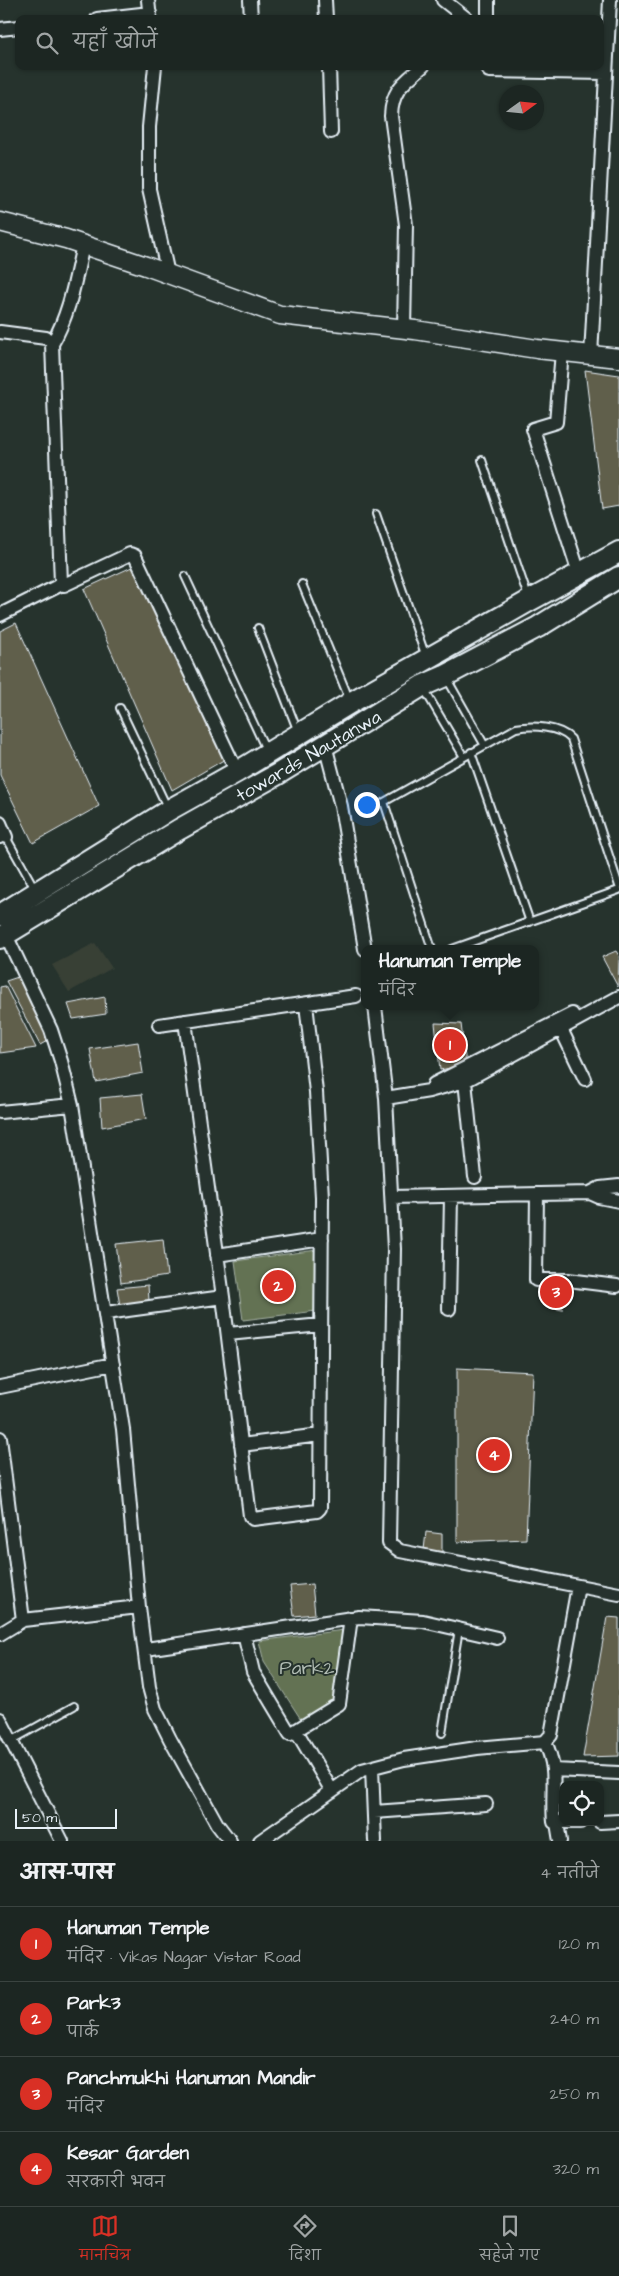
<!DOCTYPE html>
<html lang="hi">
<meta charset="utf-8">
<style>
:root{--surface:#1c2622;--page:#29322f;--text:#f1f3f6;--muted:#a0a5a5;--line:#3a4340;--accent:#d93025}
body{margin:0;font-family:"Architects Daughter","Playpen Sans Deva",sans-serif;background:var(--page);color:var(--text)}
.controls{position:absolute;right:15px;bottom:15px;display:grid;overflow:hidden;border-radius:10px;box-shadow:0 1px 4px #0004}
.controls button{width:45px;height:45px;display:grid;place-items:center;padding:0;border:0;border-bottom:1px solid var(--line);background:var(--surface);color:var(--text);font:25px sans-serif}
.compass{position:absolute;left:499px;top:85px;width:45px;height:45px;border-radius:50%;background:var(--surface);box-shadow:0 1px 4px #0004;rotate:75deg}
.scale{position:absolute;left:15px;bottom:12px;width:102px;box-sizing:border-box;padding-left:5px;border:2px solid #e8f1f8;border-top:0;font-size:14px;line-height:18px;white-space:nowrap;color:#e8f1f8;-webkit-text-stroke:4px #26332d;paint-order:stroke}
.you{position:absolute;left:366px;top:804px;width:18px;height:18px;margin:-12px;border:4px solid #fff;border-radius:50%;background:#1a73e8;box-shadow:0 0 0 8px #1a73e833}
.badge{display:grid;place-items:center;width:32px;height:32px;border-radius:50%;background:var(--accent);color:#fff;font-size:16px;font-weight:700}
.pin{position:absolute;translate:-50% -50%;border:2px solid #fff;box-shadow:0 1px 5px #0006}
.popup{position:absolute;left:361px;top:945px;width:178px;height:65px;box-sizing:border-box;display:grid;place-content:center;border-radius:10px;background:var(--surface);filter:drop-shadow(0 1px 4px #0005);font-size:16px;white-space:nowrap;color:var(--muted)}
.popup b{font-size:19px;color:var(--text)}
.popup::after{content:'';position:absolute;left:50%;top:100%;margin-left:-10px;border:10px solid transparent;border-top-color:var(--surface)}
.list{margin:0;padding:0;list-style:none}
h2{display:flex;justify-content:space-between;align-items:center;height:65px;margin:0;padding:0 20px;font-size:21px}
h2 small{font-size:16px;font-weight:400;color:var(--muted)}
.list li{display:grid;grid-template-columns:32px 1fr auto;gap:15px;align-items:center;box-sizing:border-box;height:75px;padding:0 20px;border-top:1px solid var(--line)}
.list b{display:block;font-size:19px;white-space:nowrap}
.list p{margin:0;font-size:16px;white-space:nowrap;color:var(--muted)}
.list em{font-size:16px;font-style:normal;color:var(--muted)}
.icon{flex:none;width:28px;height:28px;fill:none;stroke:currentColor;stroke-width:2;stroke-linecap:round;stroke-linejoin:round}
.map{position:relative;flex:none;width:619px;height:1841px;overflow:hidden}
.search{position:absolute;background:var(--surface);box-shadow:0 1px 4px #0004;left:15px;right:15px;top:15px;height:55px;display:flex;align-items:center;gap:12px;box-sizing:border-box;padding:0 18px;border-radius:10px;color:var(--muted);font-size:19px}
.sheet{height:365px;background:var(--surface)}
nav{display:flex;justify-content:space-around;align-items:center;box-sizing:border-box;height:70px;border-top:1px solid var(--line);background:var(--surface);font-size:14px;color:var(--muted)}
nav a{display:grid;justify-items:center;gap:2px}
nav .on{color:var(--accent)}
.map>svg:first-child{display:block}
.built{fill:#384036}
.green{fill:#647253;stroke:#a6b2a6}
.building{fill:#615e4b;stroke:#e8f1f8}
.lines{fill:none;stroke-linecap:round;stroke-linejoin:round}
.lane-casing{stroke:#e8f1f8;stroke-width:10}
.street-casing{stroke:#e8f1f8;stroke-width:16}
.secondary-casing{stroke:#e8f1f8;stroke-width:21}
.primary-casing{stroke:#e8f1f8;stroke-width:24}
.lane{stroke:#26332d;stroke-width:6}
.street{stroke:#26332d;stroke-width:12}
.secondary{stroke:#26332d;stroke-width:18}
.primary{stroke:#26332d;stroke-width:20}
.labels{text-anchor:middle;stroke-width:4;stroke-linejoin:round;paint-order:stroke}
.street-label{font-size:19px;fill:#e8f1f8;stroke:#26332d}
.park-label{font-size:19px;fill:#b3beb6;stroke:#26332d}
</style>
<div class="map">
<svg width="619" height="1841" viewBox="0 0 619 1841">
<rect width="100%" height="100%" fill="#26332d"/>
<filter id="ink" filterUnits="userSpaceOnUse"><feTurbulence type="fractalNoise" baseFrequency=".02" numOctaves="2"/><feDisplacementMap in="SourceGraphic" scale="10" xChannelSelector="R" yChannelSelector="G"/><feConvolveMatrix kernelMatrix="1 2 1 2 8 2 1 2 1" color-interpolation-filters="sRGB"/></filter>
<g filter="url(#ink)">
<path class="built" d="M95,943L112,968L69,992L52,965Z"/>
<path class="green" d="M317,1250L316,1311L243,1320L235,1261Z
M344,1630L334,1701L302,1721L264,1662L259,1641Z"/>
<path class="building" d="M585,370L619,375V506L602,509Z
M134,566L227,758L172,790L84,589Z
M16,623L99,806L33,843L0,775V631Z
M616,951L619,956L618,987L602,957Z
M18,977L49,1040L40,1045L6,981Z
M5,986L36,1048L0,1053V987Z
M105,997L106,1014L73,1019L68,1004Z
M435,1023L461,1024L466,1065L440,1070Z
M138,1042L143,1073L96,1082L90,1049Z
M142,1094L146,1119L102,1127L100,1098Z
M163,1239L167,1276L121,1283L116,1244Z
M550,1284L563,1286L562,1310L545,1306Z
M148,1285L149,1301L120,1306L117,1288Z
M457,1368L533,1372L526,1539L457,1542Z
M426,1532L442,1534V1554L424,1550Z
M312,1584L315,1614L294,1616L290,1586Z
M607,1617L619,1618V1756L583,1757Z"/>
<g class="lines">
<g class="lane-casing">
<path id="lane" d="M482,460L528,597
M376,514L426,657
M185,576L267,752
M302,584L350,701
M258,628L298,732
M446,677L484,744
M424,689L464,757
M120,708L167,807
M471,752L530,922
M0,840L6,837L35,889
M432,949L384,802L516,728C532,725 559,726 571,739L619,886
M452,949L619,890
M442,1733L459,1629
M11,1741L74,1706"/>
</g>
<g class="street-casing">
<path id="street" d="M148,0L150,19
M250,0L251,19
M325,0L326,19
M443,0L467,19
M97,19L150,13
M488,19V0
M0,29L19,27
M155,66L149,127V189L168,274
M329,66L331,132
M486,66L489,71L606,73
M404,329L406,225L391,116C392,89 404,83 423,66
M0,332L46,338L50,340L52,344L61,583L64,585L130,554L135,556L237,772
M52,344C70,313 75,280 83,245
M562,352L556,422L533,429L579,573
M591,356L610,0
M0,615L62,584
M325,745L341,806L365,949
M0,823L6,837
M6,935L51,1030L61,1061L72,1105L123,1429L139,1607L149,1687L155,1709L170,1739L217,1824L230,1841
M375,1006L386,1098L394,1249L389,1543L400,1551L619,1594
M185,1021L223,1297L250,1516L253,1519L317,1511L320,1508L322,1197L316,1092L306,1004
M159,1025L356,996
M561,1029L585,1079
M465,1081L475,1177
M434,1084L572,1014
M386,1098L429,1091L465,1081L619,997
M0,1112L72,1105
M590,1193L600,1188L619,1186
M537,1194L536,1280H568L617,1286
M392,1197L590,1193L599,1197L619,1201
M217,1255L322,1239
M449,1309L451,1196
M106,1313L223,1297
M228,1334L321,1325
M0,1387L113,1364
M0,1438L23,1620
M241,1445L320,1435
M0,1634L23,1620L139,1607
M244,1634L253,1672L290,1734L339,1704L351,1618
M146,1649L359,1617L423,1621L497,1638
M0,1719L62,1841
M297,1732L332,1791
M545,1742C559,1771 551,1792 554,1822H580
M372,1768L375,1841
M554,1770L619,1773
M374,1812L486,1804
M600,1822L619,1821
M557,1823L560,1841
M260,1841L362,1770L404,1759L477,1748L545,1742L551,1735L578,1586"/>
</g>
<g class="secondary-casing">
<path id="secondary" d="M0,222L66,239L146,266L280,315L415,330L537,349L619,358"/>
</g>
<g class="primary-casing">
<path id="primary" d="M0,915L169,810L237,772L350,703L529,601L619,552
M0,938L178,830L278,774L422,686L445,676L538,627L619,577"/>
</g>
<use href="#lane" class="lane"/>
<use href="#street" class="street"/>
<use href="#secondary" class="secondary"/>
<use href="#primary" class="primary"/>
</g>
</g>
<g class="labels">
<g class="street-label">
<text transform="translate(308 755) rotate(-30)" y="7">towards Nautanwa</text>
</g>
<g class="park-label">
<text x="307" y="1674">Park2</text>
</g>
</g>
</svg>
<div class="controls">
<button><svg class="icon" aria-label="locate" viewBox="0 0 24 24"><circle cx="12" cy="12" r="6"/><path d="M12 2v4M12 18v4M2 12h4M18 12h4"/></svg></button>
</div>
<svg class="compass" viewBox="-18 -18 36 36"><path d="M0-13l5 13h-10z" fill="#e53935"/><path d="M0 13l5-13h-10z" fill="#a0a5a5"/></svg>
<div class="scale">50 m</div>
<div class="you"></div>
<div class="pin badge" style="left:450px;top:1045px">1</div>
<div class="popup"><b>Hanuman Temple</b>मंदिर</div>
<div class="pin badge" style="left:278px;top:1286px">2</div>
<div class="pin badge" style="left:556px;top:1292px">3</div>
<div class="pin badge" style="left:494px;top:1455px">4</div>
<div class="search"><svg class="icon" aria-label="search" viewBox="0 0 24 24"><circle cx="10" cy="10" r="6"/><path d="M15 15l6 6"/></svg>यहाँ खोजें</div>
</div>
<section class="sheet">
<h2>आस-पास<small>4 नतीजे</small></h2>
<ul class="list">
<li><span class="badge">1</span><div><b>Hanuman Temple</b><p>मंदिर · Vikas Nagar Vistar Road</p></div><em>120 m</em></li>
<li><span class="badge">2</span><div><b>Park3</b><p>पार्क</p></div><em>240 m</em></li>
<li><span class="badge">3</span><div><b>Panchmukhi Hanuman Mandir</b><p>मंदिर</p></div><em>250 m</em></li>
<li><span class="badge">4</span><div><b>Kesar Garden</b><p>सरकारी भवन</p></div><em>320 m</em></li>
</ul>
</section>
<nav>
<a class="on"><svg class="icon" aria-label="map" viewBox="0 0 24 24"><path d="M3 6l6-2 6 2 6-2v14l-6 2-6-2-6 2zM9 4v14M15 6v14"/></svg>मानचित्र</a>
<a><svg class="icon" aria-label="directions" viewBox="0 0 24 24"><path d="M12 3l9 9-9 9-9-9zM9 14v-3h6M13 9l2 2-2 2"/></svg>दिशा</a>
<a><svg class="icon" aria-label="saved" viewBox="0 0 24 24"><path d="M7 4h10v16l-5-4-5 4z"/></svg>सहेजे गए</a>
</nav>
